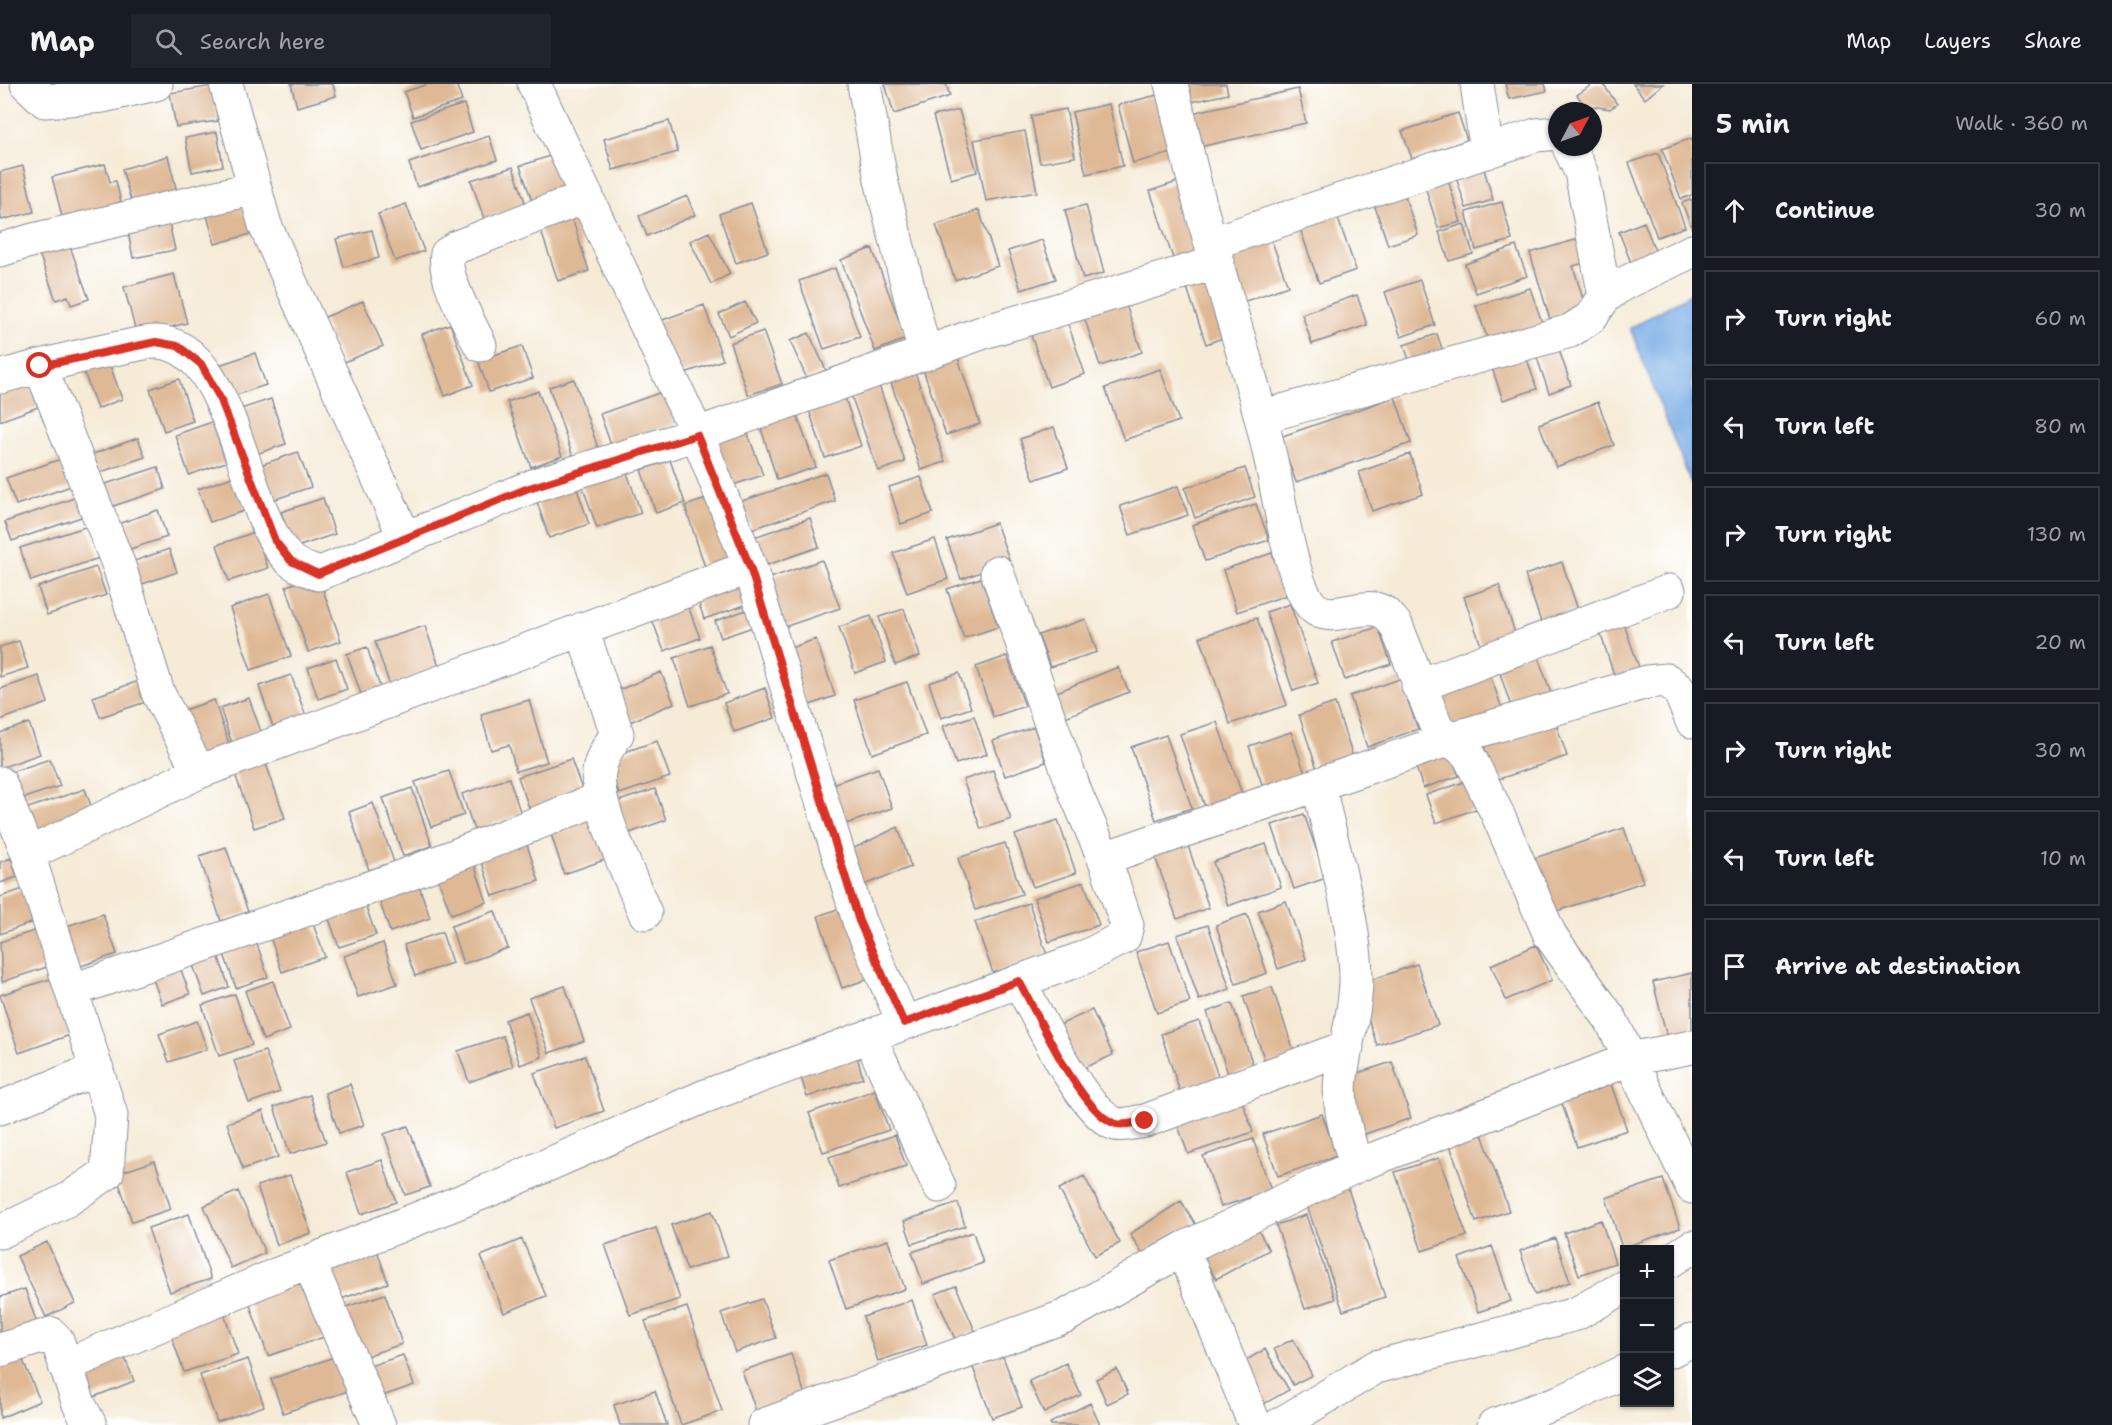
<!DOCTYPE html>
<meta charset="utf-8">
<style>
:root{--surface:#171b24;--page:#20242c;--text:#f1f3f6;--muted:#9ea1a6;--line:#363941}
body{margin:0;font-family:"Shantell Sans",sans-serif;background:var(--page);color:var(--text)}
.controls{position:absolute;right:18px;bottom:18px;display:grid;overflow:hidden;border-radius:0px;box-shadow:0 2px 4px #0004}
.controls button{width:54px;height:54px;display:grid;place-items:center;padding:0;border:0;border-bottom:2px solid var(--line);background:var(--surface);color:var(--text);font:30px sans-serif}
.compass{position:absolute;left:1548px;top:18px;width:54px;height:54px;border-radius:50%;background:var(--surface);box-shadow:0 2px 4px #0004;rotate:49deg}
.stop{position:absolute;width:18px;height:18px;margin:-14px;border:4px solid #d93025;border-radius:50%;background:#fff}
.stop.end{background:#d93025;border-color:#fff;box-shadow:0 2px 6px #0008}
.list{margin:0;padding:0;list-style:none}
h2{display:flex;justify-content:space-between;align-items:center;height:78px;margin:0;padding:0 24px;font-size:26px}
h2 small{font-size:20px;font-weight:400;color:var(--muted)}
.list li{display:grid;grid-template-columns:39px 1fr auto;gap:18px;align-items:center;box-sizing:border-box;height:96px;margin:0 12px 12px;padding:0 12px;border:2px solid var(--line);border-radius:0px}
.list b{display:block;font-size:22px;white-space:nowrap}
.list em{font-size:20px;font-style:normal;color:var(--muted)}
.icon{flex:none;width:33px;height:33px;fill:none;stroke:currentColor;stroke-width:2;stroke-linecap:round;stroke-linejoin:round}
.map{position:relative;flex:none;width:1692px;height:1341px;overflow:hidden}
header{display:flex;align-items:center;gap:36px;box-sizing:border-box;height:84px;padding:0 30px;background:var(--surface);border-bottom:2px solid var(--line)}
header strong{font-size:28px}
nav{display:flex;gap:33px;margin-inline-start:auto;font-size:21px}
.search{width:420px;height:54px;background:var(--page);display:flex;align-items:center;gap:15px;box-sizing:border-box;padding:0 21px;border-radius:0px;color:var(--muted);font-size:22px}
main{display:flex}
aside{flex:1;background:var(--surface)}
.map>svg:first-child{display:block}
.water{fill:#79ade6;stroke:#4a6ea2;stroke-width:1.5}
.building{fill:#dfb996}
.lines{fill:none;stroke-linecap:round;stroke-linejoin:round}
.minor-casing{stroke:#888d9a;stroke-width:35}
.minor{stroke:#fff;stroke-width:33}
.route{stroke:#d93025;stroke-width:8}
</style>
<header>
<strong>Map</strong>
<div class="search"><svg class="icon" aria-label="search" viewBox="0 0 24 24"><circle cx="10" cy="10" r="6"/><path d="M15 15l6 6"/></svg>Search here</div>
<nav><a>Map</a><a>Layers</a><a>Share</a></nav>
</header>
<main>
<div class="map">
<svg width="1692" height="1341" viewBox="0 0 1692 1341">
<rect width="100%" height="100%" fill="#fff"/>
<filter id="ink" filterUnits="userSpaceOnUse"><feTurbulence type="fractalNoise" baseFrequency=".0167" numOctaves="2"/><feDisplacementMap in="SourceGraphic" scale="12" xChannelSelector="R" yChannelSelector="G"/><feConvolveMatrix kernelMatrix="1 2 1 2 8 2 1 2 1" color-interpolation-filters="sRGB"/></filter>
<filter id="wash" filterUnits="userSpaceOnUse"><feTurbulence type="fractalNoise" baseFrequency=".008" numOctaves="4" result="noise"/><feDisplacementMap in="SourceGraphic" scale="24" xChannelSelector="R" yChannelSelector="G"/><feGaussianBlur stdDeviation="1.35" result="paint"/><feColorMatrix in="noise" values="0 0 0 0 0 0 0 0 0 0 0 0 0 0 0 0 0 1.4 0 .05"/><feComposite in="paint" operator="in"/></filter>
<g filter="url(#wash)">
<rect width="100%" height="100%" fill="#f5ebd7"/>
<path class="water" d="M1692,209V402L1630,244Z"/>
<g id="blocks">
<path class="building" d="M291,0H333L336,12L297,23Z
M428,0H456L462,17L413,33L404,8Z
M885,0H946L950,12L894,30Z
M1178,0H1226L1228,10L1182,20Z
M1505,0H1545L1547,7L1509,15Z
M1593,0H1603L1617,20L1610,25L1584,21L1577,11Z
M1633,0H1663L1645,15Z
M212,2L218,37L176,43L170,9Z
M1298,5L1306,39L1195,64L1187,30Z
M1157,11L1172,69L1133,79L1118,21Z
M464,20L473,48L421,66L411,37Z
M1109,20L1123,82L1086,90L1072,28Z
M1066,25L1075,73L1040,79L1031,32Z
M959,26L977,88L951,95L933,32Z
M1458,29L1467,56L1412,75L1402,47Z
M669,37L678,68L613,86L604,55Z
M1025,47L1037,108L986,117L974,56Z
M217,48L223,82L192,88L185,54Z
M489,52L497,76L417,103L409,79Z
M1692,54V111L1681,115L1662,65Z
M1658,69L1685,143L1657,153L1629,79Z
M556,70L569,109L533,120L520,82Z
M168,72L179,116L134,127L122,85Z
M105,80L110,98L116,97L121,118L116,119L119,130L65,144L52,93Z
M23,82L34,128L1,136L0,88Z
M513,83L526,121L484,135L471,96Z
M1484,85L1493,116L1466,124L1456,93Z
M1446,89L1461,138L1438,144L1423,96Z
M1177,98L1203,174L1176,183L1150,107Z
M1401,101L1418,151L1388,161L1371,111Z
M248,109L258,148L215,160L204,121Z
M687,112L695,131L647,152L639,132Z
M1692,115V145L1682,119Z
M1502,118L1512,156L1476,166L1466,128Z
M751,119L768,168L736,179L719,130Z
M406,120L424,167L395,177L378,130Z
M1086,121L1104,189L1083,195L1065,126Z
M979,126L998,182L955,196L936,141Z
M1335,126L1356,186L1319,199L1298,139Z
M168,134L175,166L133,174L127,143Z
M572,134L589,187L558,197L540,144Z
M1644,138L1658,174L1633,184L1619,148Z
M1464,140L1473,170L1449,177L1439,148Z
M372,146L379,174L344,183L336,155Z
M709,148L730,190L711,200L690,157Z
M67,154L89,215L71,221L68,212L56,216L37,164Z
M1582,154L1589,178L1573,182L1587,228L1551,239L1530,169Z
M1271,155L1288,202L1240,219L1224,171Z
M1042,156L1056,195L1021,206L1008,167Z
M1516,162L1527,192L1476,209L1465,180Z
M872,164L906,255L875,267L841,176Z
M835,184L860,253L824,265L799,197Z
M174,190L187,239L137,252L124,203Z
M1210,190L1231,251L1206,260L1185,198Z
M1420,196L1435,241L1401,253L1385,208Z
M1530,204L1543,241L1489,259L1476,222Z
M1122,209L1142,268L1100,282L1081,223Z
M1357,211L1367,241L1312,260L1302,230Z
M363,217L383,262L342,279L323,234Z
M745,218L756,239L729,252L719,230Z
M704,221L723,276L673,293L654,239Z
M1064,228L1085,290L1049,303L1027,240Z
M450,240L473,301L445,312L422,250Z
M763,247L782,300L748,311L730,259Z
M809,249L826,286L807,295L790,257Z
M1437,250L1446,276L1413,287L1404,261Z
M1555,254L1571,301L1549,309L1533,262Z
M522,262L533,294L489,308L478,276Z
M1523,263L1537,305L1503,316L1489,275Z
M955,265L980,340L946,351L920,277Z
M255,269L266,301L221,316L210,284Z
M106,270L122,315L97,325L81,279Z
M914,285L945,378L921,386L889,293Z
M1160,285L1179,337L1124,356L1105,304Z
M179,295L193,337L164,347L150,305Z
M574,295L598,364L573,373L549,303Z
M29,299L38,323L0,337V309Z
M879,301L905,378L878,387L851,311Z
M841,302L861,362L825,374L805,314Z
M670,305L675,340L611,361L600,330Z
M538,307L562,372L531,383L507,318Z
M1395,313L1411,359L1296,398L1280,353Z
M271,315L286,360L244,374L229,329Z
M1598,318L1614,361L1556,383L1539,340Z
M796,329L816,383L777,396L760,341Z
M212,338L226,378L189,391L175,351Z
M744,339L763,391L727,403L709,351Z
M1054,343L1068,384L1034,396L1020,355Z
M138,354L145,373L89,392L82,374Z
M298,368L311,403L264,419L252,384Z
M1410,370L1423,410L1372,427L1359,388Z
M64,374L74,401L16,421L6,394Z
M670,376L685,419L656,429L641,386Z
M158,383L165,405L101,426L93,404Z
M625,383L641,429L597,444L581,398Z
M1245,384L1255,413L1195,434L1185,404Z
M826,389L835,417L752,445L742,417Z
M235,392L247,426L210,438L198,405Z
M921,393L933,429L901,440L889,403Z
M576,402L589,440L549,454L536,415Z
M1178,402L1188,431L1130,451L1120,422Z
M80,412L87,431L12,457L5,438Z
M715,412L739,474L706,486L685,422Z
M323,414L335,450L294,464L281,428Z
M1256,420L1269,456L1205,477L1192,441Z
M158,426L167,453L118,469L109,443Z
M810,434L819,463L764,482L754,453Z
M996,439L1010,478L961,495L947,456Z
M88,442L99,474L31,497L20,464Z
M255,448L268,484L229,497L217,461Z
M935,455L948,495L907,509L893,469Z
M169,465L177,488L131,504L123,481Z
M1272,469L1287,511L1237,528L1223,486Z
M822,476L840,524L784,543L767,495Z
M1562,478L1578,526L1541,538L1525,491Z
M96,483L106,511L47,531L38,503Z
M744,487L754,518L704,535L694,504Z
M318,492L341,557L308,568L286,502Z
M981,494L998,543L964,554L947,505Z
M1499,501L1516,552L1482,564L1464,513Z
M269,510L291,572L251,586L230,524Z
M686,517L700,554L664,567L650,530Z
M1290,520L1318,599L1293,607L1266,528Z
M761,521L767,538L721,554L715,537Z
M904,525L920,572L895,581L879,533Z
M871,532L886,578L855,589L839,543Z
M1257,534L1287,621L1230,640L1200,553Z
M1086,535L1097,568L1050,583L1038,551Z
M1624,540L1642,592L1617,600L1600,548Z
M425,542L440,585L390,602L375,558Z
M1378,543L1391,580L1345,596L1332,558Z
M816,555L835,612L807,622L788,565Z
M19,557L28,584L0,593V563Z
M710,561L727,610L690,622L674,574Z
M367,563L380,603L361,610L347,570Z
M1536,567L1553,615L1513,629L1497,580Z
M1007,572L1025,622L993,633L976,583Z
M336,574L347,605L318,615L308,584Z
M1118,583L1129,608L1060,635L1050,611Z
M1488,585L1505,633L1454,650L1438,602Z
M661,588L674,619L630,638L617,607Z
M959,589L971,624L941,634L929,599Z
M291,591L307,635L274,646L259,602Z
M39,592L48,619L0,636V605Z
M1400,595L1418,645L1367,663L1350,612Z
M139,597L146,618L100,633L93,613Z
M907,598L926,651L872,670L854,616Z
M765,604L775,634L734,648L724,619Z
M249,614L265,659L235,669L220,624Z
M214,616L232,669L199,680L181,627Z
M529,616L547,678L516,687L509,661L491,666L481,630Z
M1335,619L1354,676L1318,688L1299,631Z
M1553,631L1567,672L1496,696L1482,656Z
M974,632L987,670L956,680L943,642Z
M1217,638L1242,710L1205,723L1180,650Z
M29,639L40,670L0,684V649Z
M1034,643L1046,678L1005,692L993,657Z
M1291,648L1306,692L1264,706L1249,662Z
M1166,651L1192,724L1156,736L1131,663Z
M657,657L670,693L619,710L607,674Z
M1449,666L1459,692L1423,704L1414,677Z
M264,674L285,734L254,744L233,684Z
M50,675L60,702L15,717L5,690Z
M571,675L583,708L530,726L518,693Z
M878,684L892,724L843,741L829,701Z
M993,686L1011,735L981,745L963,696Z
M449,687L464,731L431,743L415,698Z
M509,694L521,730L474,746L462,710Z
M1470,696L1479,724L1436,739L1426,711Z
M412,704L432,762L403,772L383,714Z
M85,705L96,736L30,758L19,727Z
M655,705L666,736L618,753L607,721Z
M373,719L394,778L369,786L349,728Z
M1304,730L1326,794L1294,805L1272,741Z
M598,731L613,773L564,790L550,747Z
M1058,736L1076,789L1033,803L1015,751Z
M898,743L911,783L861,802L848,767Z
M1624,744L1643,798L1551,829L1532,775Z
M523,749L539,797L493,812L477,764Z
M1186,756L1209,824L1177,835L1153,767Z
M1005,759L1022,810L975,826L958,774Z
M1266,760L1281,803L1228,822L1213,778Z
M226,763L248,828L221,837L199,772Z
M11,774L17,793L0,799V778Z
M472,774L487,818L451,830L435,786Z
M415,790L430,834L390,848L375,804Z
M1084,798L1099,841L1049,858L1034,814Z
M23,805L34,838L0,850V813Z
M361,809L376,851L339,863L324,821Z
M1286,817L1306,875L1278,885L1258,827Z
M1029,819L1047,871L993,889L975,838Z
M849,821L874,893L842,904L818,832Z
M495,827L508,864L463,880L451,842Z
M309,829L325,873L282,888L267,844Z
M103,830L117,870L75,884L61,844Z
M1247,830L1267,889L1236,900L1216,841Z
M1208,841L1230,905L1199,916L1177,851Z
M37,846L50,882L2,898L0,858Z
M253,848L268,893L236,904L220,859Z
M442,848L452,879L415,892L404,861Z
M1169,857L1190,918L1157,929L1136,868Z
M383,859L397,900L358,913L344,872Z
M1536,861L1552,896L1506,916L1491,881Z
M215,862L229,903L204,912L189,870Z
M178,878L190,910L162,920L150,887Z
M1417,880L1438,941L1377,961L1357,901Z
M1692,889V951L1668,957L1653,898Z
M50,895L70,951L19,969L0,911Z
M273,897L290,946L263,956L245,907Z
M565,902L584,957L549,969L529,914Z
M1272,903L1298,979L1269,989L1243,912Z
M235,910L252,961L219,972L202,921Z
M1232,919L1254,984L1229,993L1207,928Z
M1092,926L1113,971L1073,989L1053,944Z
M527,928L542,973L520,981L505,936Z
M197,937L207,965L169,978L159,950Z
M1199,937L1219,995L1180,1008L1161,950Z
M503,952L513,982L469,998L458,967Z
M854,962L863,994L807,1013L798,983Z
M265,967L280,1008L249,1019L234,977Z
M585,972L604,1027L554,1044L534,989Z
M1392,978L1411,1034L1362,1051L1342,994Z
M1610,997L1627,1046L1577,1063L1560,1014Z
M350,1000L364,1041L339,1049L325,1009Z
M875,1006L889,1046L823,1068L809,1029Z
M310,1011L326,1058L290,1070L274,1023Z
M1241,1014L1253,1048L1188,1070L1176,1036Z
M263,1027L278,1073L243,1085L227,1039Z
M1322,1030L1337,1072L1278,1092L1263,1050Z
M408,1042L430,1103L405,1111L384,1050Z
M1482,1050L1509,1127L1476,1138L1450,1061Z
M895,1051L906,1082L839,1104L829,1073Z
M1253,1055L1271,1106L1221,1123L1203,1072Z
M1439,1074L1467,1152L1422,1167L1395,1088Z
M382,1076L396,1118L361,1130L347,1088Z
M155,1077L171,1125L132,1138L116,1090Z
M290,1091L311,1149L277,1161L257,1102Z
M1084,1092L1120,1159L1095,1172L1059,1105Z
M1663,1095L1680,1144L1622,1164L1606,1114Z
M1347,1102L1385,1213L1343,1227L1305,1116Z
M238,1107L265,1169L231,1184L204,1122Z
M1181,1117L1198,1144L1147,1177L1130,1150Z
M958,1119L965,1142L912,1160L904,1137Z
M712,1127L728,1172L687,1186L671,1141Z
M189,1130L211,1195L170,1208L148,1144Z
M1306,1131L1335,1215L1305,1225L1276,1141Z
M1601,1136L1615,1179L1579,1191L1564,1149Z
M1254,1138L1269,1166L1216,1195L1200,1169Z
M656,1144L680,1215L630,1231L605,1161Z
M973,1148L983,1179L923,1200L912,1168Z
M1555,1154L1570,1198L1535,1211L1520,1167Z
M522,1155L546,1212L504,1229L481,1172Z
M888,1156L905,1205L846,1225L829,1176Z
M374,1157L388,1199L332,1218L318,1176Z
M47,1158L75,1219L46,1233L17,1172Z
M1492,1162L1511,1217L1478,1228L1459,1174Z
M310,1192L330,1251L268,1272L247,1213Z
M956,1202L975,1247L955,1255L935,1210Z
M25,1205L38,1242L0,1251V1213Z
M385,1210L402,1260L354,1276L337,1226Z
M762,1215L776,1254L735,1268L721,1229Z
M912,1216L927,1261L878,1277L863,1233Z
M687,1223L722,1327L681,1341L645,1237Z
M222,1224L238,1270L184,1288L168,1242Z
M1293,1255L1312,1291L1293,1301L1274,1265Z
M120,1261L134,1297L86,1316L72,1280Z
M1265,1265L1289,1306L1258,1323L1235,1283Z
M20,1269L40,1317L0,1334V1278Z
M791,1270L806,1313L757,1330L742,1287Z
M1002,1270L1022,1323L992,1334L972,1281Z
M403,1271L414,1301L374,1315L364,1284Z
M337,1272L348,1307L283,1329L271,1295Z
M248,1275L264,1322L217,1338L200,1291Z
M1066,1279L1081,1311L1044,1329L1029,1297Z
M1117,1285L1128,1310L1107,1320L1096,1295Z
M655,1307L667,1341H620L614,1321Z
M1090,1319L1100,1341H1051L1050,1339Z"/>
</g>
</g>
<g filter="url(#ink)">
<use href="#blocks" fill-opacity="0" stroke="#888d9a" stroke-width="1.5"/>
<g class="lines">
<g class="minor-casing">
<path id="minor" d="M27,0L45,17L103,12L156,0
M226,0L265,141L405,454
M534,0L697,350L750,483L859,837L904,939
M864,0L881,96L925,270
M1171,0C1181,40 1189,80 1200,120C1225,216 1259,308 1277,406C1282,432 1294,505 1313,523C1332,541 1362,516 1383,528C1388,530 1392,537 1396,541L1437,644L1468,670L1497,729L1550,851L1611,936L1692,1103
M1477,0L1487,68
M1569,63L1581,88L1605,213
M1212,159L1536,51L1557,49
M0,166L33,156L255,104
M480,261C470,239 442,193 447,170L457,163L587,112
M40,282L119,482L158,609L199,688
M0,293C40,282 79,272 119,264C131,262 144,258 155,258C235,257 242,432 290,476C297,483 310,486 318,490L538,400L697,350L987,247L1218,178
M1261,333L1570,247L1590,234L1605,213L1621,201L1692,167
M997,488L1076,710L1106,779
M582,545L617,650C609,662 601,673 599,688C594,719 632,797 645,829
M1418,602L1669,507
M0,699L28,770L111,1031L107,1089L67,1116L0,1148
M1319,703C1331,759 1356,838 1356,895C1356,928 1345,960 1341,993C1337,1024 1348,1053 1356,1082
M28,770L199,688L750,483
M1019,897C1039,933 1079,1023 1113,1039C1121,1043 1136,1038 1145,1037L1347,963
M73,906L401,793L601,714
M869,952L939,1102
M0,1024L97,985
M1183,1165L1255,1341
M1670,1177L1692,1163
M309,1178L379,1341
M0,1266L51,1250L57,1256L79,1320L90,1341
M1670,1267L1692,1256
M65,1282L278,1190L497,1103L703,1013L1083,874L1124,853L1127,841L1106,779L1116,770L1450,655L1647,598L1667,596L1679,606L1692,637
M764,1341L1066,1232L1183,1165L1356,1082L1630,975L1692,963
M1279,1341L1376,1283L1576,1230L1624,1203
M1494,1341L1565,1316L1624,1288"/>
</g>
<use href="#minor" class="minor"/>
</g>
</g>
<g class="lines" filter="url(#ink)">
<path class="route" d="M40,282L156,258L178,262L201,280L221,316L275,457L291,477L318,490L526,405L697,351L750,483L859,837L904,939L1019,897C1039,933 1079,1024 1113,1039C1121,1043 1137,1038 1145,1037"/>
</g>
</svg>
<div class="controls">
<button>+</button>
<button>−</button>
<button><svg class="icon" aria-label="layers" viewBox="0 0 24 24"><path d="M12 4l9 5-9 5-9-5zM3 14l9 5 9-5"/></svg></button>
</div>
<svg class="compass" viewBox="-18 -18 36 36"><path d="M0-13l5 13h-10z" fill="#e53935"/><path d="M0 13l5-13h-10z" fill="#9ea1a6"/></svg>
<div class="stop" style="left:40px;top:282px"></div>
<div class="stop end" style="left:1145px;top:1037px"></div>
</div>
<aside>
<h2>5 min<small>Walk · 360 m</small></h2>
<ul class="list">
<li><svg class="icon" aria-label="ahead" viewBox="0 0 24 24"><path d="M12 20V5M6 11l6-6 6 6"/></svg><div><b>Continue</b></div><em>30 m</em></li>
<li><svg class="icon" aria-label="right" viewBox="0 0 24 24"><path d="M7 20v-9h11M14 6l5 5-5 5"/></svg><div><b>Turn right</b></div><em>60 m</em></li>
<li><svg class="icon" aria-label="left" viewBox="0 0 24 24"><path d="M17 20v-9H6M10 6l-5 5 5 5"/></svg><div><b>Turn left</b></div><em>80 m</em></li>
<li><svg class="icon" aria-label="right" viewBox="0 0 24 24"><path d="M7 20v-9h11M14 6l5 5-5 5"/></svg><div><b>Turn right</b></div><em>130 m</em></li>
<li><svg class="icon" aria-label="left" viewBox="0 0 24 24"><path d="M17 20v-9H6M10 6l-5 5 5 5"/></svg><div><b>Turn left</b></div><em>20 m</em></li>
<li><svg class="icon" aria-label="right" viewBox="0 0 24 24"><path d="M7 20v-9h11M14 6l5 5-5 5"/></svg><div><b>Turn right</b></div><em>30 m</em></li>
<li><svg class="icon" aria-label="left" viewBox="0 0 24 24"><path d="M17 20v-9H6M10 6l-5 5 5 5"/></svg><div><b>Turn left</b></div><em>10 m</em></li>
<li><svg class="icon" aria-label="arrive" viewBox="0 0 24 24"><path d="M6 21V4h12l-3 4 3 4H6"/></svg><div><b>Arrive at destination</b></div></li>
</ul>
</aside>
</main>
